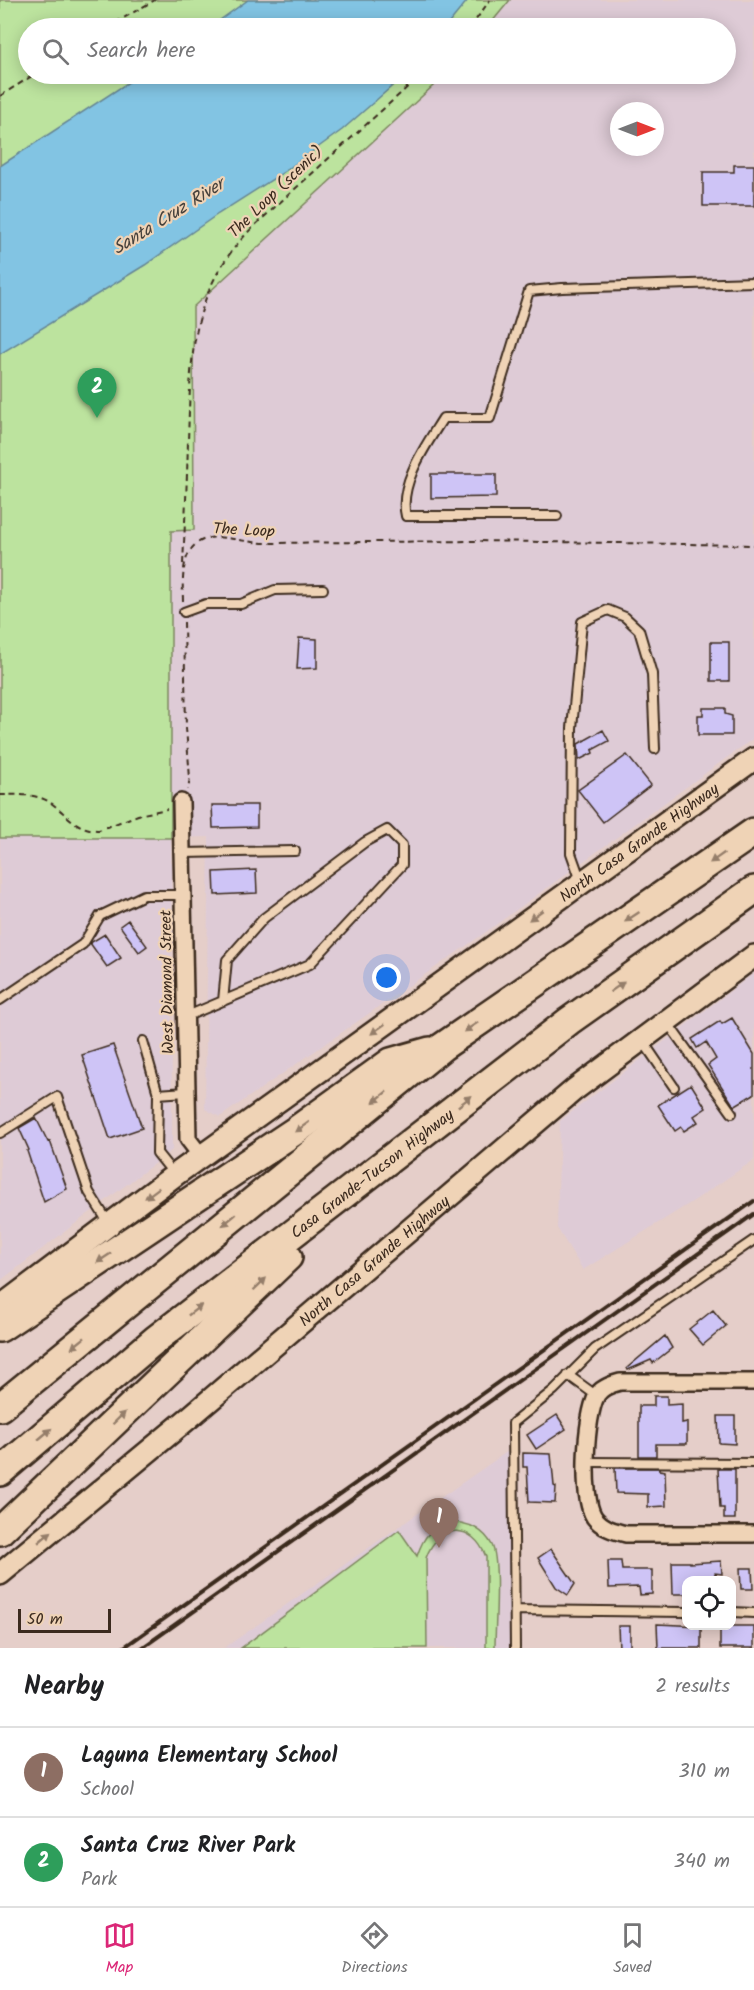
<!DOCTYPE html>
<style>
:root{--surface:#fff;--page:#f6f6f6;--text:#202124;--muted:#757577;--line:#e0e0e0;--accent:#db2777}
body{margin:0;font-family:Kalam,sans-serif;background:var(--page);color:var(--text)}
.controls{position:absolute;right:18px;bottom:18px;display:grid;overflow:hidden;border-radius:12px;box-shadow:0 3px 15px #0003}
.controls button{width:54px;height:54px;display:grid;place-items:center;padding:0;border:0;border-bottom:2px solid var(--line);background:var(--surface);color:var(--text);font:30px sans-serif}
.compass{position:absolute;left:610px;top:102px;width:54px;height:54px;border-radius:50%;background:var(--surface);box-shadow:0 3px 15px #0003;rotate:90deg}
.scale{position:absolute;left:18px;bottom:15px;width:93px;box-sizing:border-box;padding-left:6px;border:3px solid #3b2a1e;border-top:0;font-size:16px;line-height:21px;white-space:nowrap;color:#3b2a1e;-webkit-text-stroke:4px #efd3b6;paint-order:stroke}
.you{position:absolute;left:387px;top:978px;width:21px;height:21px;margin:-15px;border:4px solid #fff;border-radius:50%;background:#1a73e8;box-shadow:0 0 0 9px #1a73e833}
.badge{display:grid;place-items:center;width:39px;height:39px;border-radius:50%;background:var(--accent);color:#fff;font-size:20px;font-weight:700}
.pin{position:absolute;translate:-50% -50px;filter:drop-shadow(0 2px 3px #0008)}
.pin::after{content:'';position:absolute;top:32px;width:21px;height:18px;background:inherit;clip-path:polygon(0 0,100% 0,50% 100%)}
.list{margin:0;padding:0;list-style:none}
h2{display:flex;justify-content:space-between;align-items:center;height:78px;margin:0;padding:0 24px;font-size:26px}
h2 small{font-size:20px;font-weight:400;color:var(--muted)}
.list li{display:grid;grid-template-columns:39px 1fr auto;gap:18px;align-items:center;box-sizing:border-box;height:90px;padding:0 24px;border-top:2px solid var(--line)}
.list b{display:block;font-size:22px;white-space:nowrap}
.list p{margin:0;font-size:20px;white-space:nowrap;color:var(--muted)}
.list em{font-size:20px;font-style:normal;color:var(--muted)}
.icon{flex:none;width:33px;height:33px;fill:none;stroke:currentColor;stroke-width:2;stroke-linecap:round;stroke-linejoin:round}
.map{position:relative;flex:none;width:754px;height:1648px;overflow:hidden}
.search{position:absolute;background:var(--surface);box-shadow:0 3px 15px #0003;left:18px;right:18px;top:18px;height:66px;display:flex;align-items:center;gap:15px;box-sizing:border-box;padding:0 21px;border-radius:33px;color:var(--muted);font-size:22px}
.sheet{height:258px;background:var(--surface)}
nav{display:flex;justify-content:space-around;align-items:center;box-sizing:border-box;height:84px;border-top:2px solid var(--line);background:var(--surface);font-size:16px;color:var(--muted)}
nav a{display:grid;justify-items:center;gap:3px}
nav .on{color:var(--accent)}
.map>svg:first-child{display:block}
.built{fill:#decbd6;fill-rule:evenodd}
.green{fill:#bce39e;stroke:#7c865e;stroke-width:1.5}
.water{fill:#82c4e3;stroke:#668694;stroke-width:1.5}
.building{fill:#cec4f6;stroke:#3b2a1e;stroke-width:1.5}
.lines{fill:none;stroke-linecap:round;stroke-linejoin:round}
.lane-casing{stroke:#3b2a1e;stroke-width:12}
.street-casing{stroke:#3b2a1e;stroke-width:20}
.secondary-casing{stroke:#3b2a1e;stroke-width:26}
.highway-casing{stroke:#3b2a1e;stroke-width:32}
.path{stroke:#3b2a1e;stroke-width:2;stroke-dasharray:6 4.5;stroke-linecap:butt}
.lane{stroke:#efd3b6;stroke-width:8}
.street{stroke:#efd3b6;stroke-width:15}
.secondary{stroke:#efd3b6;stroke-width:21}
.highway{stroke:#efd3b6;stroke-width:27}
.rail{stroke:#3b2a1e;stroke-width:4}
.oneway{fill:#957e6a}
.labels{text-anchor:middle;stroke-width:4.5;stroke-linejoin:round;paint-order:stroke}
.street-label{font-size:16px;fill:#3b2a1e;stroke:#efd3b6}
.water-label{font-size:18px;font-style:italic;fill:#46413c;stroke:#efd3b6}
</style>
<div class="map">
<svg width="754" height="1648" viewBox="0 0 754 1648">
<rect width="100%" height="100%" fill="#e5cec9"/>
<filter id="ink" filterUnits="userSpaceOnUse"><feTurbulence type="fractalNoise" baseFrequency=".0167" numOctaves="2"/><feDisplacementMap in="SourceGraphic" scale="12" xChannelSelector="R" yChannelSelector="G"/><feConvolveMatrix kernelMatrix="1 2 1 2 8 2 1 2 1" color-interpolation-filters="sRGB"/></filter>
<g filter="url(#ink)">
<path class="built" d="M510,0H754V738L479,937L220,1117L205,1109L209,837L171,838L172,1150L0,1281V838H171V531L194,530L193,306L446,74H726V28H487ZM619,111H655V147H619Z
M754,973V1160L695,1200L583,1270L557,1228L560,1121Z
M511,1449V1648H224Z"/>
<path class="green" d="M0,0H510L487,28H28V74H446L193,307L194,530L171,531V838H0Z
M453,1522C469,1523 484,1530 492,1545C500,1560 495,1627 495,1648H486V1557C473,1522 438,1523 426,1558L427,1648H241L399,1530L417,1556C424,1535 431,1527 453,1522Z"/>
<path class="water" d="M248,0H468L445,28H209Z
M141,74H406L342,130L284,172L218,214L145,265L0,354V166Z"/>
<path class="building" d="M734,165H754V206H703V172H734Z
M431,474H496V497L431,498Z
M299,638L317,639V668L297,669Z
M711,642H729V681H711Z
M703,708H725V714L732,716V735H698V715H703Z
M603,730L609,741L592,750L593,753L579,760L578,744Z
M627,755L651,785L603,822L578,790Z
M212,805H257V827L213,828Z
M256,870L257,893L215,895L214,872Z
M128,920L147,946L139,952L120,926Z
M105,934L121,958L107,967L90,943Z
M732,1018L754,1054V1094L734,1106L708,1065L716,1059L706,1042L697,1048L692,1039L720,1021L722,1024Z
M113,1045L142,1128L110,1139L82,1055Z
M691,1084L706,1108L694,1116L698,1122L684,1131L681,1127L675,1131L658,1105Z
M36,1118L48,1142L50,1141L67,1189L44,1202L27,1151L29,1150L19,1128Z
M713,1310L726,1326L703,1345L689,1329Z
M665,1336L672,1348L653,1363L651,1360L628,1370L627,1368Z
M654,1396H667V1405L682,1404V1423L687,1422V1444H656V1456H639V1406H654Z
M557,1415L566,1429L536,1449L527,1435Z
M718,1416H735V1444L719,1443Z
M523,1453L551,1454L554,1486L556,1487L555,1503L529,1502L527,1467H523Z
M615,1468H659V1470L665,1471L666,1506L648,1507V1494L616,1493Z
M718,1469H735V1519H724V1508H720Z
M551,1549L575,1584L568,1595L556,1587L538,1558Z
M608,1561H621L622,1570H652V1594L640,1595L639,1587L609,1588Z
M721,1561L722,1574L715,1573L714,1581H687V1594H673L672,1562H690V1563Z
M740,1568H752L753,1589H741Z
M657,1624L701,1626V1648H658Z
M618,1626H630V1648H619Z
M720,1626H754V1648H720Z"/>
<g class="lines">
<g class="lane-casing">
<path id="lane" d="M557,516H406C398,484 427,444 443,418H490L529,291L562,288L754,282
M184,612L206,604H241L275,590L323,589
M183,853L295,851
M581,881L571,853L572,728L582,622L608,610L625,617L639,630L652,674L655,749
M0,1000L83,944L100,916L144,895H183
M185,1017L310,964L402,865V845L387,830L365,842L264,918L227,960L223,1001
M667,1022L732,1113
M642,1040L674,1087
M143,1041L158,1094L157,1153L173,1173
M158,1094L186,1092
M0,1133L57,1097L89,1192L108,1222
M568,1375L597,1396
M587,1462L754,1463
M515,1610L686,1612
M732,1612L754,1613
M515,1648L513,1423L554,1390L595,1349L754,1240"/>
</g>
<g class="street-casing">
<path id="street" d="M181,802L188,1139L201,1156
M754,1382H620C612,1384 602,1387 597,1395C585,1416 581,1497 594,1517C602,1528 614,1531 626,1534H754"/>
</g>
<g class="secondary-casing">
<g id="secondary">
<path id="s1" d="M0,1307L175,1175L754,759"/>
<path id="s2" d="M0,1574L190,1417L574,1090L754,956"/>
</g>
</g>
<g class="highway-casing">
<g id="highway">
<path d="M0,1328L298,1129L391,1062L430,1051"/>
<path d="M0,1407L442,1047L754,832"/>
<path id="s3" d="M0,1472L155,1340L569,1021L754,890"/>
<path d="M0,1531L288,1257"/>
</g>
</g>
<path class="path" d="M106,28L155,0
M470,28L490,0
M0,96L35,74
M183,564C185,523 187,482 188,441C191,356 189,290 254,226L422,74
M183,601C182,569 182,532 227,538C241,540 254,543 268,543L475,541L754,545
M184,622L186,728L190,778L188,790
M0,795C16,795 37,793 51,803C68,815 76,830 99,830L138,815L167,809"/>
<use href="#lane" class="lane"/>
<use href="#street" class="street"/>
<use href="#secondary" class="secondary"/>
<use href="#highway" class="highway"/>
<path class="rail" d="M123,1648L754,1201
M142,1648L754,1214"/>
</g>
<defs><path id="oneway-solid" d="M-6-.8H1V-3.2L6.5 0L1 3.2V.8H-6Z" transform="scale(1.5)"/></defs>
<g class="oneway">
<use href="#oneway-solid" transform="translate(717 858) rotate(145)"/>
<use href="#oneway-solid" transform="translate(536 915) rotate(144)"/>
<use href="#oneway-solid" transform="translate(632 917) rotate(146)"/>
<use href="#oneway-solid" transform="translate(617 987) rotate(-35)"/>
<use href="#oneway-solid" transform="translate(471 1027) rotate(146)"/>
<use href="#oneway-solid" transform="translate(378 1029) rotate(144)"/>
<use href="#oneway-solid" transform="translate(380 1097) rotate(141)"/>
<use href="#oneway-solid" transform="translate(465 1101) rotate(-38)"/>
<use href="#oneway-solid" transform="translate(302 1127) rotate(145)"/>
<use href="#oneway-solid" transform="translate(152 1193) rotate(143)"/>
<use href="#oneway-solid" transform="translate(229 1220) rotate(141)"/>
<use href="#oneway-solid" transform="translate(104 1258) rotate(146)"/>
<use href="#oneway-solid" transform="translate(260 1284) rotate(-44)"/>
<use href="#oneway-solid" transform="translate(195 1310) rotate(-38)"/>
<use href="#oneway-solid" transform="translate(78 1343) rotate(141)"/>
<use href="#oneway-solid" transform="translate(119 1418) rotate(-44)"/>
<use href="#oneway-solid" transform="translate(45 1434) rotate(-40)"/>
<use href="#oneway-solid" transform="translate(45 1537) rotate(-40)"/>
</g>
</g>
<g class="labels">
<g class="street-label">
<text transform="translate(275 191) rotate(-44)" y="6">The Loop (scenic)</text>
<text transform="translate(244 529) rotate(3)" y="6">The Loop</text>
<text dy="6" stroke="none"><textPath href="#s1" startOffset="790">North Casa Grande Highway</textPath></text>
<text transform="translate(166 982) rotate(-91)" y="6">West Diamond Street</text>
<text dy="6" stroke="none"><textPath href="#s3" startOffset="477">Casa Grande-Tucson Highway</textPath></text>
<text dy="6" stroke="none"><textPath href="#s2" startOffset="488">North Casa Grande Highway</textPath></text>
</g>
<g class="water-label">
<text transform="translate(168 216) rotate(-32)" y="6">Santa Cruz River</text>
</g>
</g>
</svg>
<div class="controls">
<button><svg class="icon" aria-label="locate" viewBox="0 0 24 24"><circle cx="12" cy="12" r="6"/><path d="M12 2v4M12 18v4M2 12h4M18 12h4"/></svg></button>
</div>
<svg class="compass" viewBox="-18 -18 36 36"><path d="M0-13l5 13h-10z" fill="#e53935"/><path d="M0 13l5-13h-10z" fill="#757577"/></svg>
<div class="scale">50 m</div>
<div class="you"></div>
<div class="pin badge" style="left:439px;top:1548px;background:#8d6e63">1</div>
<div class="pin badge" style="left:97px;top:418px;background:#2e9e5b">2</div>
<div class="search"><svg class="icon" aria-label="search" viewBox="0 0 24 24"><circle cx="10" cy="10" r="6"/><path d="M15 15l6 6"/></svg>Search here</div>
</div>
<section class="sheet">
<h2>Nearby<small>2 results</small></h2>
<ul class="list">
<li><span class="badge" style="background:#8d6e63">1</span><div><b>Laguna Elementary School</b><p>School</p></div><em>310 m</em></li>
<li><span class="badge" style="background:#2e9e5b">2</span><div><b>Santa Cruz River Park</b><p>Park</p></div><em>340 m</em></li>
</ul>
</section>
<nav>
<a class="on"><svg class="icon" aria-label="map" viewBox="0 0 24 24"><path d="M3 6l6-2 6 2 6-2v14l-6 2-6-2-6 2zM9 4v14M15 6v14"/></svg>Map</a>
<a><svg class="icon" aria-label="directions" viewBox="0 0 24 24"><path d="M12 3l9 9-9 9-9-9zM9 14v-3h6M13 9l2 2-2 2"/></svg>Directions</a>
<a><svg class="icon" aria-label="saved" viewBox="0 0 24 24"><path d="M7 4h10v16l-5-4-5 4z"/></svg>Saved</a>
</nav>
